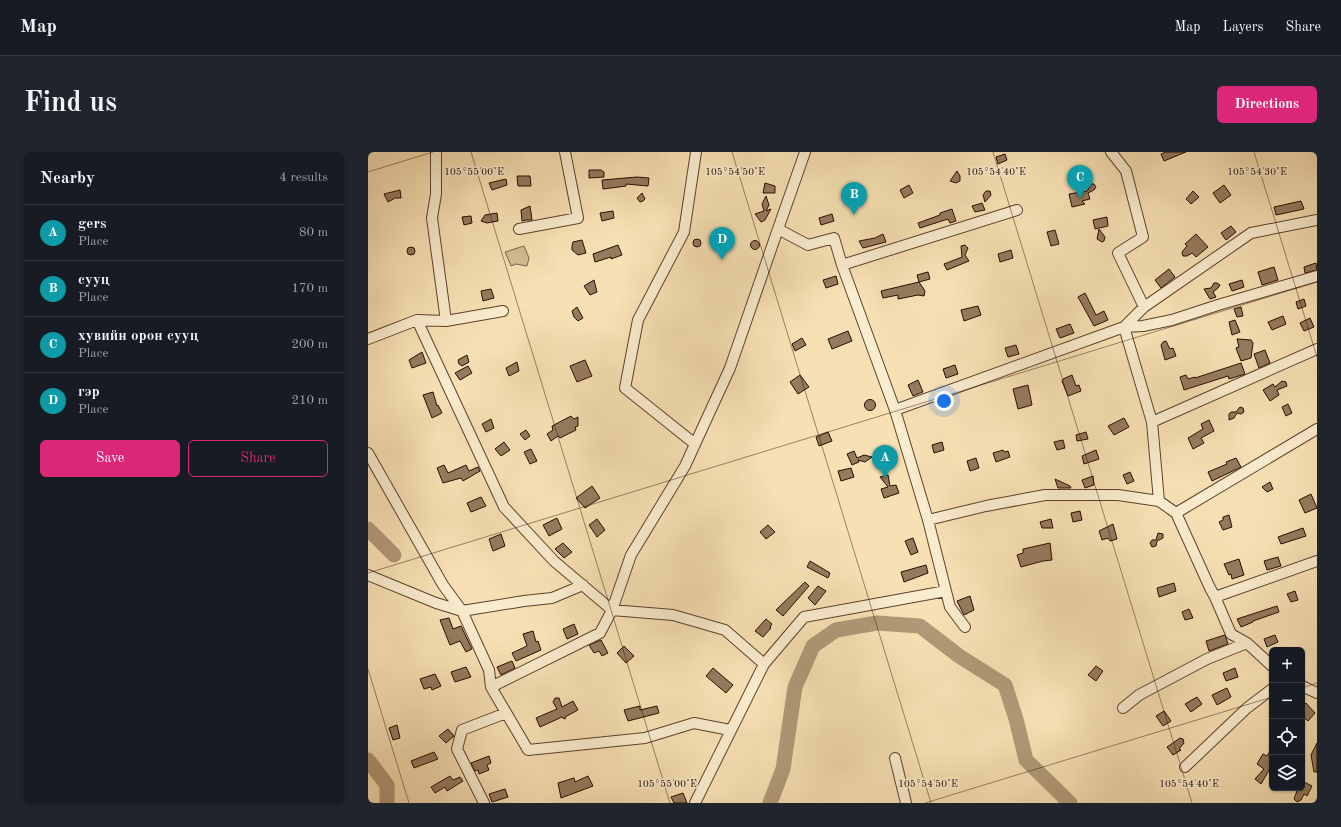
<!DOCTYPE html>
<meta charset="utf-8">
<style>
:root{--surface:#171b24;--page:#20242c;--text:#f1f3f6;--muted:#9ea1a6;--line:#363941;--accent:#db2777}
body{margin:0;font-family:"Old Standard TT",serif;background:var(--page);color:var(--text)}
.controls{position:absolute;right:12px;bottom:12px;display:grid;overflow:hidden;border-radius:6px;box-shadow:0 1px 3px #0004}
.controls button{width:36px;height:36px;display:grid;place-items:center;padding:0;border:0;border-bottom:1px solid var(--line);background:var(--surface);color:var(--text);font:20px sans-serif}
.you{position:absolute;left:576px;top:249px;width:14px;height:14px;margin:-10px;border:3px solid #fff;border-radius:50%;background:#1a73e8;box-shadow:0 0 0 6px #1a73e833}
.badge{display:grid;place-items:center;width:26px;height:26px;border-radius:50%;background:var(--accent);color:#fff;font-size:13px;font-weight:700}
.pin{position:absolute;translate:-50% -33px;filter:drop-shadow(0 1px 2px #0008)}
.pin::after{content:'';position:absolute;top:21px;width:14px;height:12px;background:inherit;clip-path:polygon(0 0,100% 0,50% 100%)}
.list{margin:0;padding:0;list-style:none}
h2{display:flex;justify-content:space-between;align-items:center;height:52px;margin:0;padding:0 16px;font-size:17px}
h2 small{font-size:13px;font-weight:400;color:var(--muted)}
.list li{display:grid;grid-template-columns:26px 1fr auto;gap:12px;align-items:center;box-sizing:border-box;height:56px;padding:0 16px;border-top:1px solid var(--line)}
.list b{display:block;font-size:15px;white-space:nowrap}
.list p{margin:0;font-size:13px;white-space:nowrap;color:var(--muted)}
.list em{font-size:13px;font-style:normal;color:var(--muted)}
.actions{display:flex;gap:8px;padding:12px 16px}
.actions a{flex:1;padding:9px 0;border:1px solid var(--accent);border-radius:6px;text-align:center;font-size:14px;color:var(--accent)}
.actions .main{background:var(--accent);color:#fff}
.icon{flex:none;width:22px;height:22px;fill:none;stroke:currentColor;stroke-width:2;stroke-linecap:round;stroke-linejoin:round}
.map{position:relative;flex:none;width:949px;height:651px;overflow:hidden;border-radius:6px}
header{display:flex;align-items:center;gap:24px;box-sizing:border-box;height:56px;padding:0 20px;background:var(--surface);border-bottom:1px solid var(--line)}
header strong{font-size:19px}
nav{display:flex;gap:22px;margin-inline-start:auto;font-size:14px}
.intro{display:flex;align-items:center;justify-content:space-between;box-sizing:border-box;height:96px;padding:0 24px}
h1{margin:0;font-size:28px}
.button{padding:10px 18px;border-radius:6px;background:var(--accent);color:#fff;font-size:14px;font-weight:700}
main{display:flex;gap:24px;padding:0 24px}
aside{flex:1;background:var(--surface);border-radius:6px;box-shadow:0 1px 3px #0004}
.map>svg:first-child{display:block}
.green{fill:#d4bd95;stroke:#7f644a}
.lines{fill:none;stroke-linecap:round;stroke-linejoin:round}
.river{stroke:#b19977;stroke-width:15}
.building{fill:#957b5e;stroke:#2a0c00}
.minor-casing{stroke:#5d412d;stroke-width:12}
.minor{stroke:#faecce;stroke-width:10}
.ticks{fill:none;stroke:#2a0c00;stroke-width:1;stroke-opacity:0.45}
.ticks-label{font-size:10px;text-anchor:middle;fill:#2a0c00;stroke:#faecce;stroke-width:3;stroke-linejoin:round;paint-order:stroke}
</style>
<header>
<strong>Map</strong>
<nav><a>Map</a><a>Layers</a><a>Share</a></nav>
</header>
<div class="intro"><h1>Find us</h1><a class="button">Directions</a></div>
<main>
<aside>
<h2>Nearby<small>4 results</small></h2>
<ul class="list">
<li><span class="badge" style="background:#0f9aa8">A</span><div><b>gers</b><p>Place</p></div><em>80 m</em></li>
<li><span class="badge" style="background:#0f9aa8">B</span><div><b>сууц</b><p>Place</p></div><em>170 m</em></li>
<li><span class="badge" style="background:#0f9aa8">C</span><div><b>хувийн орон сууц</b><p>Place</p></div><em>200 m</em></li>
<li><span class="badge" style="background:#0f9aa8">D</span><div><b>гэр</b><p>Place</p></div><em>210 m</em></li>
</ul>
<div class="actions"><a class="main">Save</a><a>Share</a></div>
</aside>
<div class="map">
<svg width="949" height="651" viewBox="0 0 949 651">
<rect width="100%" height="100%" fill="#f7e1b4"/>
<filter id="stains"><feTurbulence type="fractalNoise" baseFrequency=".005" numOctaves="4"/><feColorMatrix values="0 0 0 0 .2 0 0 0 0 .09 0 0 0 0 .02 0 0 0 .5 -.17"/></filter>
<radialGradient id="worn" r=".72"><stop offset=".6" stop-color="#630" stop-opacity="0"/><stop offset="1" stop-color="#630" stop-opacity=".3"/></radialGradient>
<path class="green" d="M156,94L161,106L159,114L148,112L143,114L137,100Z"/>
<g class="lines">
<path class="river" d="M0,377L26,403
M0,608L19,633V651
M402,651L415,617L427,535L445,494L468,478L509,471L552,474L591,504L637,533L648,567L658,608L702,651"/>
</g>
<path class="building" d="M798,0H818L796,9L793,2Z
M637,2L639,8L630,12L628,5Z
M221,18H233L236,20V25L221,26Z
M589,19L592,24V29L588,31L582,29Z
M149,24H162L163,34H150Z
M269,25L281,26L280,34L258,32V34L235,37L234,28Z
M138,27L139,33L124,38L121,31Z
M397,31L407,34V41H395Z
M723,32H726L728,35L726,38L720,41L722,47L714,49L717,52L704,55L701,42L719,39Z
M541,33L545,41L536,46L532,38Z
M856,33L863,43L852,51L845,41Z
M32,38L33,46H27L20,50L16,42Z
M618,39H622L623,43L617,50L615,43Z
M825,39L831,45L823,52L818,47Z
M274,41L277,47L275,49L272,50L269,46Z
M398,44L401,53L398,59L403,57L397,68L393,70L387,62L396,59L394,52Z
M933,49L936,57L908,63L906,55Z
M614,51L617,58L607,60L604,54Z
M162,54L164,68H158L154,69L153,58Z
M584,57L588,69L582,71L580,67L552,76L550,71L572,63V61Z
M245,59L246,66L234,69L232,61Z
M129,61L130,69L119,71L113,69L117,63Z
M464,62L466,69L453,73L451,66Z
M103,64L104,71L96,73L94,65Z
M739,65L740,74L727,77L725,68Z
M863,74L868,80L858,88L853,81Z
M731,77L737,85L736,89L734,90L729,87Z
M687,78L691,92L683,94L679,80Z
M515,82L518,90L495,96L491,89L507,86Z
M828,82L840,95L828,105L824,101L819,104H815L814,100L819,94L817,92Z
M325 91a4 4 0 1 1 8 0a4 4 0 1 1-8 0Z
M214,88L218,101L210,103L204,98V94L205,90Z
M382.5 93a4.5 4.5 0 1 1 9 0a4.5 4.5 0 1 1-9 0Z
M250,93L254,103L243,107V105L227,110L225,102Z
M597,93L600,96L597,103L601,109L579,118L576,112L594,105L593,94Z
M39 99a4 4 0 1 1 8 0a4 4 0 1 1-8 0Z
M643,98L645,106L632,110L630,102Z
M948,111L949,118L937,121L936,115Z
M906,115L910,128L894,133L890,120Z
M801,117L807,125L793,136L787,128Z
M560,120L562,127L551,130L549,123Z
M468,124L470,132L458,136L455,128Z
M226,128L229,140L222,143L216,134Z
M874,128L876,135L864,139L861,132Z
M551,130L557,139L556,144L550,143L530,147V143L515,146L513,139Z
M846,131H849L852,133L850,136L845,140L848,145L842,147L836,137L843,136Z
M123,137L126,146L115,149L113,139Z
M717,141L728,163L736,159L740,168L726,174L710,145Z
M936,147L938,154L930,157L928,150Z
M610,154L613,163L596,169L593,158Z
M209,155L215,166L210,169L206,165L204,159Z
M873,155L875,164L869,165L866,157Z
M915,164L918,172L904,178L900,170Z
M942,166L946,175L936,179L932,171Z
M867,168L872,180L864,183L861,170Z
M702,172L706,181L692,186L688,177Z
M480,179L484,189L464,197L460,187Z
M434,186L438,193L427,199L424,192Z
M869,187L883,188L885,191L883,206L873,209L868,196L871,195Z
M798,189L802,197L805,196L808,204L797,208L793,193L795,190Z
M648,193L651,202L640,205L637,196Z
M897,198L902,211L891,216L886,202Z
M54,200L58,211L44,216L41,208Z
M99,203L101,210L94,214L91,212L90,208Z
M217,208L224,224L209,230L202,214Z
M149,210L151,219L141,224L138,216Z
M873,211L877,222L861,227L860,224L816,238L812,225L818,223L820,227L827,225V226Z
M587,213L590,222L578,226L575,217Z
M100,214L104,221L92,228L87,221Z
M432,223L441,235L430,242L422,230Z
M704,223L708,234L711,233L713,239L700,244L694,229L695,227Z
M550,228L555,240L545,244L540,233Z
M914,229L918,230L919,234L909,238L911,243L902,249L895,238L905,232L907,235Z
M660,233L664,253L650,257L645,237Z
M65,240L69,254L70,253L74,261L64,266L55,243Z
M496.5 253a5.5 5.5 0 1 1 11 0a5.5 5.5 0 1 1-11 0Z
M920,252L924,261L918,264L914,255Z
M872,255L875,256L876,260L873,262L869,261L866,266L861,268V262L863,260H868Z
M203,264L206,267L210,265V274L207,275L208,278L192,286L190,284L183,289L179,282L185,278L184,274Z
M756,266L761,275L746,283L740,274Z
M123,267L126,276L118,280L114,272Z
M841,268L846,279L833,286L836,291L825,297L820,286L835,277L833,272Z
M158,278L162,284L157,288L152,282Z
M460,280L464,289L451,294L448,285Z
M718,280L720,287L709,289L708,283Z
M695,288L697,296L689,298L686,290Z
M136,290L142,298L133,304L127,297Z
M574,290L576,298L566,301L564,293Z
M516,296L520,309L511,312L507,299Z
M163,297L169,309L162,312L156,300Z
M635,298L636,300L640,299L642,305L628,310L625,301Z
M728,298L731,307L716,312L714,304Z
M486,299L489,306L496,303L504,305L497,310L490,308L491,310L484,313L479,302Z
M608,306L611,316L602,319L599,309Z
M868,306L873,315L844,329L840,320L859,312L858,310Z
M76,313L80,321L98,313L101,319L110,315L112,319L95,329L93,326L75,331L69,316Z
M483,316L486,325L473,329L470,319Z
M762,320L766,329L759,332L755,323Z
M520,323L522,334L528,333L531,341L516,346L513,337L520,335L512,325Z
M725,324L726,333L717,336L714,328Z
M687,327L702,334L703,336H690Z
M902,330L905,337L899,340L894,335Z
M224,334L232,346L217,356L208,346Z
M943,342L949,356L937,361L931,348Z
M113,345L118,354L103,360L99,351Z
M712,359L714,368L705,370L703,361Z
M861,363L864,375L855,378L851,370L855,368V365Z
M189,366L194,377L181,384L175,373Z
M229,367L237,378L229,385L221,373Z
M683,367L685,376H674L672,370Z
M745,372L749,387L742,389L740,386L734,388L731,379Z
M400,373L407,380L398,387L392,380Z
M935,376L938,384L913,392L910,385Z
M790,381L795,382V386L789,389L788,394L784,395L782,391L784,388H788Z
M133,382L137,394L125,399L121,387Z
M545,386L550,400L543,403L537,389Z
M195,391L204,400L196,406L187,397Z
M682,391L684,408L675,409L653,415L649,403L655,401V397Z
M910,405L913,414L899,418L896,409Z
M871,407L876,423L864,427L863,422L861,423L856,412Z
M442,409L462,421L460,426L439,415Z
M558,413L560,421L536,430L533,420Z
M437,430L441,434L415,464L408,458Z
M806,431L808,439L791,445L789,436Z
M450,434L458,439L447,453L440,446Z
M927,439L930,448L923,450L919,442Z
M602,444L606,458L596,463L589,449Z
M909,454L911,460L885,469V470L873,475L869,467Z
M821,457L825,466L817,468L814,460Z
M81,466L85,477L93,474L104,497L98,500L92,489L82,493L72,468Z
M398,467L404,472L402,475L403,476L395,485L387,479Z
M206,472L210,482L199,487L195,477Z
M165,479L168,490L170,489L173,498L148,509L144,501L159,494L155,482Z
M857,483L860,492L841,499L838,489Z
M907,483L910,490L899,495L896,487Z
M233,488L240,501L234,504L231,499L226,501L221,493Z
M256,494L266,504L258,511L249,501Z
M144,509L147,516L133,523L129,515Z
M728,514L735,519L728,529L720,523Z
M98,515L103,525L87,530L83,520Z
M345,516L365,533L358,541L338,524Z
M867,516L870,525L858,529L855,521Z
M67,522L73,534L64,538L63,535L56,537L52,527Z
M859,536L863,545L849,553L844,543Z
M829,545L834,552L823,560L817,552Z
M187,546H191L194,555L205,549L210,558L197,565L198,566L196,567L194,565L172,575L168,566L189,557L185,550Z
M938,551L947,561L940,569L934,564V555Z
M272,554V558L289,554L291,561L260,569L256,558Z
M796,559L803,569L795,574L788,564Z
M29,573L32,586L25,588L21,576Z
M80,577L86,584L78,591L71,584Z
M812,586L815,587L816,591L811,597L813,598L805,603L799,595Z
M949,591V620H946L943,603Z
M904,596V613L893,632L887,627L896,617L889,612L895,602L899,604Z
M66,600L70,607L46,616L43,609Z
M121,604L123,611L119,613L121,618L111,622L110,618L107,619L103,611Z
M82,624L85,628L92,625L95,629L79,639L77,635L67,641L63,635Z
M220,624L225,634L193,646L190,631L206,626L207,630Z
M934,629L944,634L939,644L936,642L933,648L929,650L926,647L929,639L922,636H934Z
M137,637L140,645L124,650L121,642Z
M315,641L319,651H306L303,645Z"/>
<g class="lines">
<g class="minor-casing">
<path id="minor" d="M68,0V42L64,66L78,169L49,168L136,355L186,409L244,458L232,481L123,535
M437,0L410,77L440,93L466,86L474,113L527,258L560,368L582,455L597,475
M743,0L758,19L775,85L750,101L776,155
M151,77L210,66L197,0
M410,77L362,216L317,314L263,403L244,458L305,463L357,478L396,512L436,465L578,439
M474,113L649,58
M78,169L135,159
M756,175L784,270L791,349L808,361L842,436L847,445L863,482L879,491L904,514
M756,175L776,155L883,81L949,68
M0,187L49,168
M527,258L756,175L775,174L804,168L850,153L949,124
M784,270L949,197
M327,292L257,236L270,168L316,80L328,0
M0,301L75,433L94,459L156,449L184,446L215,433
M808,361L949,277
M560,368L618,354L677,343H750L791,349
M0,423L68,451L94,459L121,518L123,535L160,598L277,586L326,571L362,578
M847,445L949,409
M934,534L949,541
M755,556L771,543L839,507L879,491
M527,606L538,651
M817,615L879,556L904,537
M116,651L89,597L94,578L138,561
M327,651L396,512"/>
</g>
<use href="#minor" class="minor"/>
</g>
<path class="ticks" d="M103,0L302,651M364,0L563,651M625,0L824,651M886,0L949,205M0,20L65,0M0,421L949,130M0,517L41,651M934,536L949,531M557,651L904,545"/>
<g class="ticks-label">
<text x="106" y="23">105°55'00"E</text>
<text x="367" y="23">105°54'50"E</text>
<text x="628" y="23">105°54'40"E</text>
<text x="889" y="23">105°54'30"E</text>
<text x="299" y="635">105°55'00"E</text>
<text x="560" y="635">105°54'50"E</text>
<text x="821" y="635">105°54'40"E</text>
</g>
<rect width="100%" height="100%" filter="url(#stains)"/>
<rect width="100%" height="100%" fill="url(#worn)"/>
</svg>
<div class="controls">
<button>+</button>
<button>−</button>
<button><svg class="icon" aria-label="locate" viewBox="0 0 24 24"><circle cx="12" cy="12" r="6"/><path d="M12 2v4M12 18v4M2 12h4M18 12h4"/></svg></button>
<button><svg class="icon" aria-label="layers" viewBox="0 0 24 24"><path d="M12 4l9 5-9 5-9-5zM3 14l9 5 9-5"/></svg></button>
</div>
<div class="you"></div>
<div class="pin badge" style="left:517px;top:326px;background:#0f9aa8">A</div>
<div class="pin badge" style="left:486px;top:63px;background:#0f9aa8">B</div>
<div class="pin badge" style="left:712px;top:46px;background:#0f9aa8">C</div>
<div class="pin badge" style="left:354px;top:108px;background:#0f9aa8">D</div>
</div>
</main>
